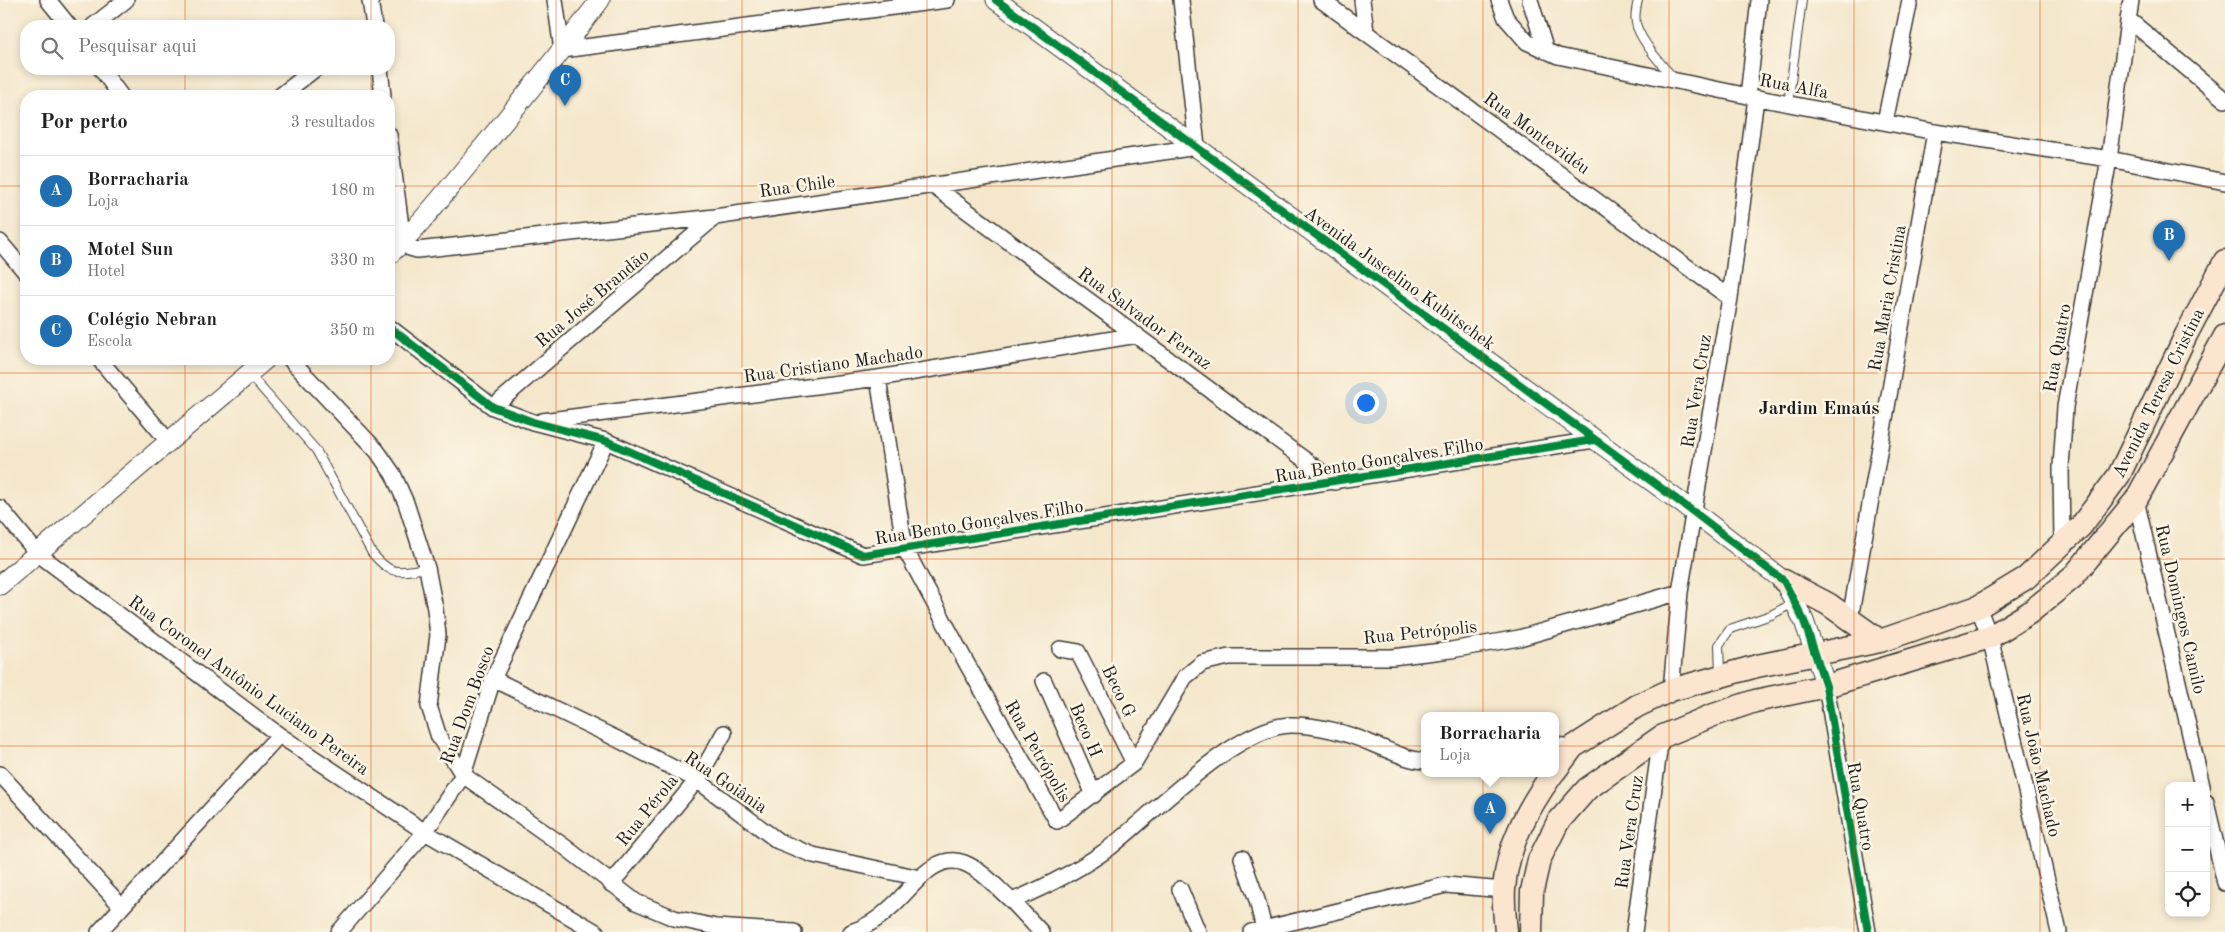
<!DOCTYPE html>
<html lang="pt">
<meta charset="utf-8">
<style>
:root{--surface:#fff;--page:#f6f6f6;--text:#222;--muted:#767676;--line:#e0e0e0;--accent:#1f6fb2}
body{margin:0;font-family:"Old Standard TT",serif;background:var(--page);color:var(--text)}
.controls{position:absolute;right:15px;bottom:15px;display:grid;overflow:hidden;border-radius:10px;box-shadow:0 2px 8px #0003}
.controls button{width:45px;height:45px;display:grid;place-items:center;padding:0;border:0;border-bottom:1px solid var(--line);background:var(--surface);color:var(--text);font:25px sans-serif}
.you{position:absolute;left:1365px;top:402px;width:18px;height:18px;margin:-12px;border:4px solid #fff;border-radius:50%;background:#1a73e8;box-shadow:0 0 0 8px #1a73e833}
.badge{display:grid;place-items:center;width:32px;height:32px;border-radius:50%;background:var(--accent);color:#fff;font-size:16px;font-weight:700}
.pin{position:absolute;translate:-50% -41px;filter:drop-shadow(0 1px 2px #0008)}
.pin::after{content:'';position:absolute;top:26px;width:18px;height:15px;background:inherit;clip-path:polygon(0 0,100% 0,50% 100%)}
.popup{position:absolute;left:1421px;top:712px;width:138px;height:65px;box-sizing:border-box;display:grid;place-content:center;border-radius:10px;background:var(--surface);filter:drop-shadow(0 1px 4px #0005);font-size:16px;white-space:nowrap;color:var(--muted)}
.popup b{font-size:19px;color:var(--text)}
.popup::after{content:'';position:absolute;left:50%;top:100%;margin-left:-10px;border:10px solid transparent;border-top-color:var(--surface)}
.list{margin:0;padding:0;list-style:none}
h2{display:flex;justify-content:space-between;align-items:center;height:65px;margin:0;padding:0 20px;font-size:21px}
h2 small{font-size:16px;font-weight:400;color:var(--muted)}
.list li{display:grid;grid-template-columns:32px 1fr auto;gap:15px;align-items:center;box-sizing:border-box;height:70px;padding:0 20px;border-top:1px solid var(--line)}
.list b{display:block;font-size:19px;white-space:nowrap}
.list p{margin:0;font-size:16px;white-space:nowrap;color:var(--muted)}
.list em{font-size:16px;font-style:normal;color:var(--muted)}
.icon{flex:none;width:28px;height:28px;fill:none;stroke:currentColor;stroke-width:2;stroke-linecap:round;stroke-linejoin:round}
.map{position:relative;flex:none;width:2225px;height:932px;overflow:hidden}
.search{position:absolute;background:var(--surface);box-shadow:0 2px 8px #0003;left:20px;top:20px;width:375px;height:55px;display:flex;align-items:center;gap:12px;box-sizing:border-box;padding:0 18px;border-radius:20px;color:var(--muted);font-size:19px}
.panel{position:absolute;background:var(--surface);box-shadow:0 2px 8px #0003;left:20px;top:90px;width:375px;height:275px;border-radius:20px}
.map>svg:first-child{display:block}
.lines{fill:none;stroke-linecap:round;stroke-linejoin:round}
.service-casing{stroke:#3c3a36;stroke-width:10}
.minor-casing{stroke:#3c3a36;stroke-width:18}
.tertiary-casing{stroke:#3c3a36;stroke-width:21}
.secondary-casing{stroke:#3c3a36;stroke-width:25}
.service{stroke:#fff;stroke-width:8}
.minor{stroke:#fff;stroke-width:15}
.tertiary{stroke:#fff;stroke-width:19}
.secondary{stroke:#fbe5cf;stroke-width:22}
.cycleway-casing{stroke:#fcf5e5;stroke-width:11}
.cycleway{stroke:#00873e;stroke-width:8}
.grid{fill:none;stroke:#de560d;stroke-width:1;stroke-opacity:0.55}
.labels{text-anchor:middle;stroke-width:5;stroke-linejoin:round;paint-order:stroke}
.street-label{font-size:18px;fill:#1c1c1c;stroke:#fcf5e5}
.neighbourhood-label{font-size:19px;font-weight:bold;fill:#1c1c1c;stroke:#fcf5e5}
</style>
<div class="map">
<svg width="2225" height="932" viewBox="0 0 2225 932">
<rect width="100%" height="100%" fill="#fcf5e5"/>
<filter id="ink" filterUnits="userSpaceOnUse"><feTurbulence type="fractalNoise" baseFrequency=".02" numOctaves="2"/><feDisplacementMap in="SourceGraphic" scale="10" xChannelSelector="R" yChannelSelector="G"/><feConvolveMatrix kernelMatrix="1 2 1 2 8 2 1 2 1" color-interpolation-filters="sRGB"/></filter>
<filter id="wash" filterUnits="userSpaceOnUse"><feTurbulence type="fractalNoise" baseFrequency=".0096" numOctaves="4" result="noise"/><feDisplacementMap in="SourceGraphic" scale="20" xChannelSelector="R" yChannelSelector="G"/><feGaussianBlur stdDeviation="1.12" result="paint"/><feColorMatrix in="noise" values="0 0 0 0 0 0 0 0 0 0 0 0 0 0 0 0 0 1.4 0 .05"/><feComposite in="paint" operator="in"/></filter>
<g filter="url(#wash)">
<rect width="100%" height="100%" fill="#f4e7cc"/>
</g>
<g filter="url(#ink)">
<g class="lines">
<g class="service-casing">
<path id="service" d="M1638,0C1636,9 1634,18 1637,27C1643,43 1662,66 1674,78
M1788,104L1802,0
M250,375L316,450L372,553C392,577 398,572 427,568
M1720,673L1719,645L1730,629L1771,615L1795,602"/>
</g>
<g class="minor-casing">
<path id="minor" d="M48,0L69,26
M370,0L374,26
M555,0L562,50L947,0
M1321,0L1730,298
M1362,0L1366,32
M1499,0L1506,18L1527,42L1558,56L1748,96L1935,132L2109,159L2225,182
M1530,0L1546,51
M2128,19L2225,100
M93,26L126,0
M101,69L121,96
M380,69L383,96
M280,96L315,69
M1748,96L1759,0
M1885,122L1910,0
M389,135L403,242L410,248L417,250L715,217L1197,147L1181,0
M932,185L1335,482
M0,242L26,273
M389,327L493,407L533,422L606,441L863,555L1594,440
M99,359L169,442
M290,359L377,451L393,474L406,503L427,568L435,609L438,635L429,706L439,737L463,775L565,847L636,902L674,918L716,927L794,932
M878,378L905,549L967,664L1057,821L1134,763L1185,677L1202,663L1229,657H1392L1451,650L1519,638L1680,592
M493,407L715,217
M542,421L878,378L1137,335
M2136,500L2202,786
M0,508L37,553L279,735L425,832L596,932
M2062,545L2061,467L2065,407L2109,159L2131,0
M1978,607L1990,637L2059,932
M1850,619L1935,132
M1060,649L1078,652L1134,763
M493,679L613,737L697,780L778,841L813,855L920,878
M1044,681L1094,795
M1826,686L1868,932
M1671,690L1680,592L1730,298L1756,98
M1555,745L1573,747
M0,774L122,907
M2206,802L2225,883
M1242,858L1257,900L1264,929
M611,884L697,780L724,733
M1180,889L1198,932
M1012,901L1041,932
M99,932L279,735
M339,932L425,832L463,775L493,679L606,441
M851,932C866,927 879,919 890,908C910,892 933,851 964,863C982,870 997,888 1012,901C1045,887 1079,870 1108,849C1152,815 1236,726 1291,725C1321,725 1348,733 1375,745C1391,751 1407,760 1425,761
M1251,932L1446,885L1504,890
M1634,932L1661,737"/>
</g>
<g class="tertiary-casing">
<path id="tertiary" d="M996,0L1695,513L1784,581L1804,621L1826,686
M389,255C420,226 446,191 474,158C517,106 560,54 600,0
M0,585L266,359"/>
</g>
<g class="secondary-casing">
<path id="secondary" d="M1784,581L1828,604L1880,641
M1555,771L1573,747L1637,706L1671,690L1757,666L1880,641L1978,607L2026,578L2081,526L2119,475L2186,335L2225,261
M1506,932C1505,918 1503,903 1504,889C1507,845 1528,808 1553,773
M1531,932L1532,891L1539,860L1558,822L1587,789L1661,737L1711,716L1755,701L1826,686L1990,637L2029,613L2072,578L2136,500L2225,336"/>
</g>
<use href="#service" class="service"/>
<use href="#minor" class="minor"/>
<use href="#tertiary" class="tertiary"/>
<use href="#secondary" class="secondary"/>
<g class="cycleway-casing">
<path id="cycleway" d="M996,0L1695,513L1784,581L1804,621L1826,686L1868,932
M389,327L493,407L533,422L606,441L863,555L1594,440"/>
</g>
<use href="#cycleway" class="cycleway"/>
</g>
</g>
<path class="grid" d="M185,0V26M371,0V26M556,0V932M742,0V932M927,0V932M1112,0V932M1298,0V932M1483,0V932M1669,0V932M1854,0V932M2040,0V932M185,69V96M371,69V96M0,186H26M389,186H2225M185,359V932M371,359V932M0,373H2225M0,559H2225M0,746H2225"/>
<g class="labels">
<g class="street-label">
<text transform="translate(1794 86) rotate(11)" y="6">Rua Alfa</text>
<text transform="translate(1537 133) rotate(36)" y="6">Rua Montevidéu</text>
<text transform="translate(797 186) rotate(-8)" y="6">Rua Chile</text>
<text transform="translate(1400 278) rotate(36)" y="6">Avenida Juscelino Kubitschek</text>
<text transform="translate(592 298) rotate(-40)" y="6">Rua José Brandão</text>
<text transform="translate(1887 298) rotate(-80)" y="6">Rua Maria Cristina</text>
<text transform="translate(1145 318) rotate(36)" y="6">Rua Salvador Ferraz</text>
<text transform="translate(2057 348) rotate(-80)" y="6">Rua Quatro</text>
<text transform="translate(833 364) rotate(-8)" y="6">Rua Cristiano Machado</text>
<text transform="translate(1696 391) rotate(-81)" y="6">Rua Vera Cruz</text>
<text transform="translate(2158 393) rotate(-64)" y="6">Avenida Teresa Cristina</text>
<text transform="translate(1379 460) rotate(-9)" y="6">Rua Bento Gonçalves Filho</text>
<text transform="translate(979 522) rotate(-9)" y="6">Rua Bento Gonçalves Filho</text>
<text transform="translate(2181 609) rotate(77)" y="6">Rua Domingos Camilo</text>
<text transform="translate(1420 632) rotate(-6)" y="6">Rua Petrópolis</text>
<text transform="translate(249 685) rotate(36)" y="6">Rua Coronel Antônio Luciano Pereira</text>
<text transform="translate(1119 691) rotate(64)" y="6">Beco G</text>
<text transform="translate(467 705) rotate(-70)" y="6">Rua Dom Bosco</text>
<text transform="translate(1086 730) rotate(67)" y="6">Beco H</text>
<text transform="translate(1038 751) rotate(60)" y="6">Rua Petrópolis</text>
<text transform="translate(2039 765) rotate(77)" y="6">Rua João Machado</text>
<text transform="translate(726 782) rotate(34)" y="6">Rua Goiânia</text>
<text transform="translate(1861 806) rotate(80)" y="6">Rua Quatro</text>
<text transform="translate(647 810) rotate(-51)" y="6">Rua Pérola</text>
<text transform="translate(1629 832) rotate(-82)" y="6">Rua Vera Cruz</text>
</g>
<g class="neighbourhood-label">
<text x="1819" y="414">Jardim Emaús</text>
</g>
</g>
</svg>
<div class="controls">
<button>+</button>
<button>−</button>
<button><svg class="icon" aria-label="locate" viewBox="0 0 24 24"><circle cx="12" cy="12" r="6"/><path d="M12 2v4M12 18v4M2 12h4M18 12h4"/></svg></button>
</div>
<div class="you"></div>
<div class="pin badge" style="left:1490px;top:834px">A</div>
<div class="popup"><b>Borracharia</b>Loja</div>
<div class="pin badge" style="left:2169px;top:261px">B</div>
<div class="pin badge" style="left:565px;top:106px">C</div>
<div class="search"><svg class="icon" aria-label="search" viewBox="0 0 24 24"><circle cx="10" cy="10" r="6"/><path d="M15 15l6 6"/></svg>Pesquisar aqui</div>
<section class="panel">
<h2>Por perto<small>3 resultados</small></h2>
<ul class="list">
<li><span class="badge">A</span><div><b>Borracharia</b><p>Loja</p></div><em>180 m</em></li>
<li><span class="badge">B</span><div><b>Motel Sun</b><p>Hotel</p></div><em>330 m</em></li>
<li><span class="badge">C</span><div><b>Colégio Nebran</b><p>Escola</p></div><em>350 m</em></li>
</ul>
</section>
</div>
